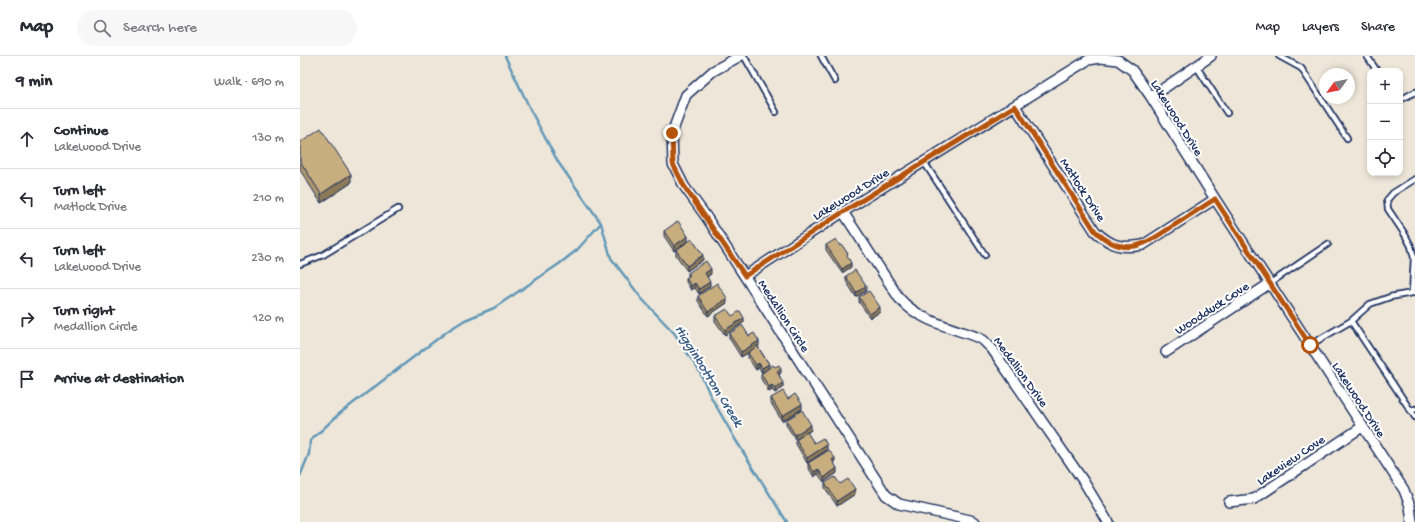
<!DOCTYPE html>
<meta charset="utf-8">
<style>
:root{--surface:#fff;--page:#f7f7f7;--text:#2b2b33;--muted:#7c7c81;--line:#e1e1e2}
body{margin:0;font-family:"Gochi Hand",sans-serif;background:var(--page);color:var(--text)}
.controls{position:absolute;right:12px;top:12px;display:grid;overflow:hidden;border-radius:8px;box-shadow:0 2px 6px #0003}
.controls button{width:36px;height:36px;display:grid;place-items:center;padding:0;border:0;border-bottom:1px solid var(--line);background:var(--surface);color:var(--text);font:20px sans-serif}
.compass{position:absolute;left:1019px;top:12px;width:36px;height:36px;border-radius:50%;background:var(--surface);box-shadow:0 2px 6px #0003;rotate:237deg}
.stop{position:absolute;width:12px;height:12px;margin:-9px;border:3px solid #b45309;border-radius:50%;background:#fff}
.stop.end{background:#b45309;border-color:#fff;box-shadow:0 1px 4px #0008}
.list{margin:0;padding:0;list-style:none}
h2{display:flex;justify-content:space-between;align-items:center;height:52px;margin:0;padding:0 16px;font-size:17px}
h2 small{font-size:13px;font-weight:400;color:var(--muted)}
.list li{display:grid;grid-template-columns:26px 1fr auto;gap:12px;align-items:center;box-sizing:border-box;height:60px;padding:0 16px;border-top:1px solid var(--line)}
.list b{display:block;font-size:15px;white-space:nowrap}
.list p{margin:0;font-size:13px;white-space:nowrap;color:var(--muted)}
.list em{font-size:13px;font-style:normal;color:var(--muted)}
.icon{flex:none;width:22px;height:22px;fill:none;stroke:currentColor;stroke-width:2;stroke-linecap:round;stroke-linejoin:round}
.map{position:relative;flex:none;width:1115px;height:466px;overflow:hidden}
header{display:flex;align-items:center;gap:24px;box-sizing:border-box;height:56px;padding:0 20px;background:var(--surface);border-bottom:1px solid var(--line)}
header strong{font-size:19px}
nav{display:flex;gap:22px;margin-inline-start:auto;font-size:14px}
.search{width:280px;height:36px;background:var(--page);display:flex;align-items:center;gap:10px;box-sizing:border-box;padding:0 14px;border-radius:22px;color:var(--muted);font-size:15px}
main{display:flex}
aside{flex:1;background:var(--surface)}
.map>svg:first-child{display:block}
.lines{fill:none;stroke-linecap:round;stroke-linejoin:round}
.stream{stroke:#6297b7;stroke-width:2.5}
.service-casing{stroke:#1b2f5e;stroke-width:8}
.minor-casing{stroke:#1b2f5e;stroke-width:12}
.service{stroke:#fff;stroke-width:4.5}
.minor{stroke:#fff;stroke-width:9}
.wall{fill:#ac966d;stroke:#1b2f5e}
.shaded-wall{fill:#8c7a59;stroke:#1b2f5e}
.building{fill:#c8ae7f;stroke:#1b2f5e}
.route{stroke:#b45309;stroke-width:5}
.labels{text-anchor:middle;stroke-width:4;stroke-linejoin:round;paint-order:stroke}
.street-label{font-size:13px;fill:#1b2f5e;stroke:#fff}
.water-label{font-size:14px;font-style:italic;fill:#395a83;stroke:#fff}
</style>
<header>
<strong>Map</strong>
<div class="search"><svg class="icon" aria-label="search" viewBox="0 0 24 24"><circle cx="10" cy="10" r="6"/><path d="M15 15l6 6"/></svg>Search here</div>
<nav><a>Map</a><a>Layers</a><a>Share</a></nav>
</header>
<main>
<aside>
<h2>9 min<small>Walk · 690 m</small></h2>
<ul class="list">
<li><svg class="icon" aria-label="ahead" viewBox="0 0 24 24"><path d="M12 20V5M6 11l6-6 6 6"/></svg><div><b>Continue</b><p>Lakewood Drive</p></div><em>130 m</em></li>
<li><svg class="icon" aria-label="left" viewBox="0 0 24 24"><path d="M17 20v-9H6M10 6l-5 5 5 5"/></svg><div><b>Turn left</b><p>Matlock Drive</p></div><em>210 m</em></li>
<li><svg class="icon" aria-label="left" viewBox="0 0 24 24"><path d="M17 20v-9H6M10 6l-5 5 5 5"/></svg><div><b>Turn left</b><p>Lakewood Drive</p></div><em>230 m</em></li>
<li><svg class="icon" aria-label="right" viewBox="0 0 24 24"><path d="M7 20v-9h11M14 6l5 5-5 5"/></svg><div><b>Turn right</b><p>Medallion Circle</p></div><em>120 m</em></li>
<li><svg class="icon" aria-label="arrive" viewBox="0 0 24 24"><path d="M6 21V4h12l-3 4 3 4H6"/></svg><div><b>Arrive at destination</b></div></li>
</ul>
</aside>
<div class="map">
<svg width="1115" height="466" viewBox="0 0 1115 466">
<rect width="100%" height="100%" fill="#eee7d9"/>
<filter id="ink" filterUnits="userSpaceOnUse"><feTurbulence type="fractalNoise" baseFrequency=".025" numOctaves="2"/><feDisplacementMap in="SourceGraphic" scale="8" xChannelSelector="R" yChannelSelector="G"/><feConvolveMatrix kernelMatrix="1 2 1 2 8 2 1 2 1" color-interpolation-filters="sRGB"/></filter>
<g filter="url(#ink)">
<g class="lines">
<path class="stream" d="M205,0L232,57L258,106L301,167L311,202L342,243L375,278L400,316L411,341L435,383L487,466
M0,420L9,398L10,385L39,358L149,274L165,264L194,252L259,208L277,194L301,167"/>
<g class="service-casing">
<path id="service" d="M444,0L476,56
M521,0L535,25
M979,0L1001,12L1047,82
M1067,0L1077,15
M896,10L927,57
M1100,44L1115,36
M624,106L685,199
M0,208L23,199L98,153
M969,228L1028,188
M1112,237L1114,202L1111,190L1104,177L1088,153L1087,144L1093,137L1115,123
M1051,265L1070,248L1090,241L1112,237H1115
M1010,289L1051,265L1111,355L1115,353
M1111,355L1115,361"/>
</g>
<g class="minor-casing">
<path id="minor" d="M440,0L413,15L386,39L372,77L373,108L384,130L407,162L586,439L599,448L670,464L675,466
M851,41L911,0
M715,50L795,175C811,190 821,193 843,189L915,143
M543,156L599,242C619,265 650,271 677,281L683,284L692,293L784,426L808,466
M445,220L543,156L788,4L801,2L818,4L832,14L837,21L851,41L915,143L1104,434L1110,450L1112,466
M866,296L969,228
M929,446L954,443L1062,371"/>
</g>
<use href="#service" class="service"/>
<use href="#minor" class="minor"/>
</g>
<path class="wall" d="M0,86L51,127L21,147L0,114Z
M364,175L388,185L374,195L364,180Z
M526,189L548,201L551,211L542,217L526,194Z
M376,194L403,204L387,215L376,199Z
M388,217L411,218L407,221L410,230L399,238L395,232L391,234L386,226V222L388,221Z
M546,220L566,235L556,241L546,225Z
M398,240L427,247L408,260L398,245Z
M559,241L580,256L570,262L559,246Z
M415,260H432L444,266L425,279L415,265Z
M429,278L449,280L459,290L458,291L469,308L462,317L459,312L456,314L448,302V297L441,301L429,282Z
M475,311L481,317L479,318L483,331L475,337L472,334L469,336L461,323V318Z
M471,342L488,343L502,353L482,365L471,347Z
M486,364L511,374L507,377L514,387L527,394L507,407L496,388V384L486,369Z
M508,407H535H534L537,417L524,426L518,418L514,421L508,411Z
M525,427L540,428L555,438L537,450L525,432Z"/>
<path class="shaded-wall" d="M51,118V127L21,147V138Z
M388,180V185L374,195V190Z
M403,199V204L387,215V210Z
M551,207V211L542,217V213Z
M411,213V218L405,222V217Z
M410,226V230L399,238V233Z
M395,227V232L391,234V230Z
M566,230V235L556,241V237Z
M427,242V247L408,260V256Z
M580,251V256L570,262V258Z
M444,262V266L425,279V274Z
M459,285V290L441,301V296Z
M459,307V312L456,314V309Z
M469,308V312L462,317V312Z
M481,312V317L477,319V315Z
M483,327V331L475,337V332Z
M472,329V334L469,336V331Z
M502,348V353L482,365V360Z
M511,369V374L495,384V379Z
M527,389V394L507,407V402Z
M535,402V407L532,409V404Z
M537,412V417L524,426V422Z
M518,413V418L514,421V416Z
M555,433V438L537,450V445Z"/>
<path class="building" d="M21,72L51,118L21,138L0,105V86Z
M378,165L388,180L374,190L364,175Z
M392,183L403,199L387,210L376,194Z
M536,183L540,190L542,189L548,198L547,199L551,207L542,213L526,189Z
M406,205L411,213L405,217L410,226L399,233L395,227L391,230L386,222L390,219L388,217Z
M555,214L566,230L556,237L546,220Z
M417,227L427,242L408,256L398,240Z
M569,235L580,251L570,258L559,241Z
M427,253L432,260L440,255L444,262L425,274L415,260Z
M442,269L449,280L454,277L459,285L441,296L429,278Z
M457,290L469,308L462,312L459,307L456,309L448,297Z
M473,309L475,311L479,309L481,312L477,315L483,327L475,332L472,329L469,331L461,318Z
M483,335L488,343L495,338L502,348L482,360L471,342Z
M502,354L511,369L495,379L486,364Z
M507,376L514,387L523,382L527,389L507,402L496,384Z
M529,394L535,402L532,404L537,412L524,422L518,413L514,416L508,407Z
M535,421L540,428L548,423L555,433L537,445L525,427Z"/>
</g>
<g class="lines" filter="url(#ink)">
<path class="route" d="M372,77L373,108L384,130L445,220L543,156L715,50L795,175C825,203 844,189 873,170C887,161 901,152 915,143L1010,289"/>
</g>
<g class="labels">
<g class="street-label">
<text transform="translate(878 61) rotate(58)" y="5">Lakewood Drive</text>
<text transform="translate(784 133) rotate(57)" y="5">Matlock Drive</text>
<text transform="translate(550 137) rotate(-32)" y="5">Lakewood Drive</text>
<text transform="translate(911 251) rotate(-33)" y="5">Woodduck Cove</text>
<text transform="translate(485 259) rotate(57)" y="5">Medallion Circle</text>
<text transform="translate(722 315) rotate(54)" y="5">Medallion Drive</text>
<text transform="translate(1060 343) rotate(57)" y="5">Lakewood Drive</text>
<text transform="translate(990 403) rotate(-34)" y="5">Lakeview Cove</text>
</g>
<g class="water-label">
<text transform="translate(410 319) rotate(58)" y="5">Higginbottom Creek</text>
</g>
</g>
</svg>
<div class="controls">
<button>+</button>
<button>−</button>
<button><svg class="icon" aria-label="locate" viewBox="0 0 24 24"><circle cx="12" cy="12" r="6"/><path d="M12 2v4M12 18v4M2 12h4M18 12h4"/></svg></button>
</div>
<svg class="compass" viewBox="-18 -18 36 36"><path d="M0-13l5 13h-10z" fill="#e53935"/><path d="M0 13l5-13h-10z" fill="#7c7c81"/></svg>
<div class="stop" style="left:1010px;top:289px"></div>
<div class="stop end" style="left:372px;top:77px"></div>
</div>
</main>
